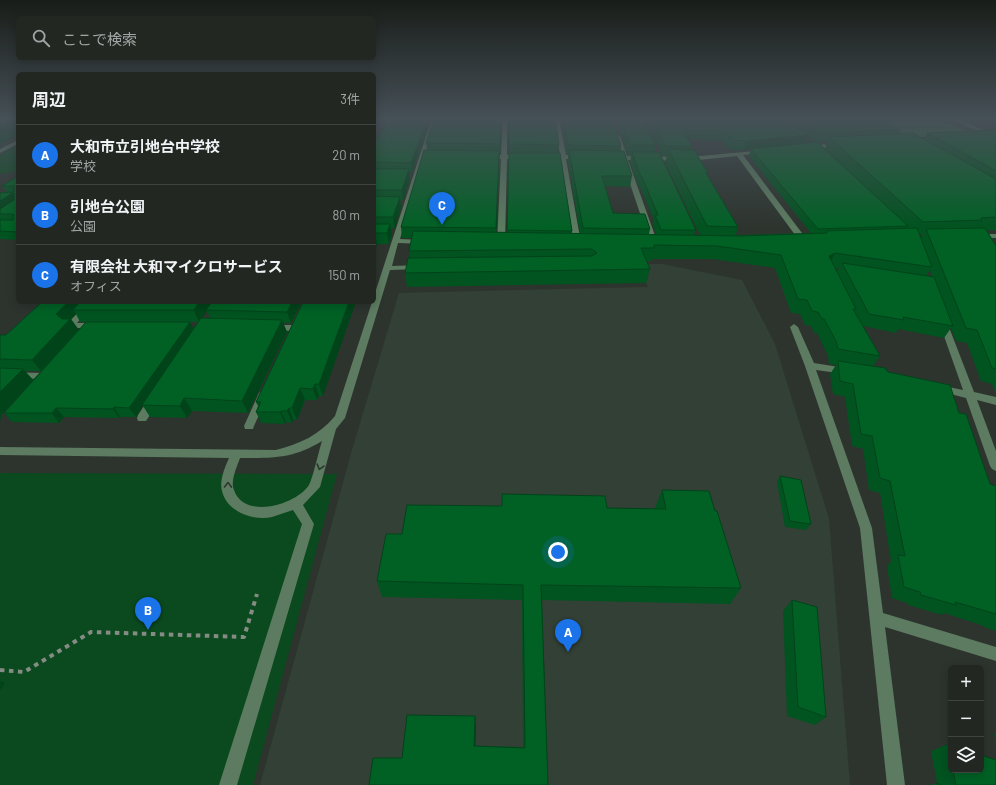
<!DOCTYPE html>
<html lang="ja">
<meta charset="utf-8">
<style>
:root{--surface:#222722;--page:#2e332f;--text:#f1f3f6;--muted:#a2a5a5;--line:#3f4440;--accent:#1a73e8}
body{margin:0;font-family:Barlow,"Noto Sans JP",sans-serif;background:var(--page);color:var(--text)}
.controls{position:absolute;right:12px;bottom:12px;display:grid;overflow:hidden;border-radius:6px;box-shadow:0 2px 10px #0003}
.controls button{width:36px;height:36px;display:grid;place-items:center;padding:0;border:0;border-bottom:1px solid var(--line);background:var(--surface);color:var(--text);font:20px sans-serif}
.you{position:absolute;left:558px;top:552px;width:14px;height:14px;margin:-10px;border:3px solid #fff;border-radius:50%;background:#1a73e8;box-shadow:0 0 0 6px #1a73e833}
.badge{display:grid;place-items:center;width:26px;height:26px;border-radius:50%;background:var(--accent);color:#fff;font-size:13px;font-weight:700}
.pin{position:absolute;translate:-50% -33px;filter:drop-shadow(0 1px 2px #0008)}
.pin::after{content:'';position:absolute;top:21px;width:14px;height:12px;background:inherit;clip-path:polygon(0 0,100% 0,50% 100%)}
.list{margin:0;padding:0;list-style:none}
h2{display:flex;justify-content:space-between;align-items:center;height:52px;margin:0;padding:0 16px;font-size:17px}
h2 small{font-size:13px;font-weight:400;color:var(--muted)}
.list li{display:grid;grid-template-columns:26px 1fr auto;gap:12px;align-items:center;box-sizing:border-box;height:60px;padding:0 16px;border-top:1px solid var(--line)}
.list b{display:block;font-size:15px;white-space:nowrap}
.list p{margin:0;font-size:13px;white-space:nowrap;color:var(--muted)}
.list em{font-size:13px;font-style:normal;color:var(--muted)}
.icon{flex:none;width:22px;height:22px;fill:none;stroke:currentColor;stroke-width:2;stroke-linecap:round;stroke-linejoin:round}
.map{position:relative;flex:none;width:996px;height:785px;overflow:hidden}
.search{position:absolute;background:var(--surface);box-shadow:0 2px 10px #0003;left:16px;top:16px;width:360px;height:44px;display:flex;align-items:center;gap:10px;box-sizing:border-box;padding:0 14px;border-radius:6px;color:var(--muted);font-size:15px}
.panel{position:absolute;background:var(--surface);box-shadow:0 2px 10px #0003;left:16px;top:72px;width:360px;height:232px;border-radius:6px}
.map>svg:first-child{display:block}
.built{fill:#334035}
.green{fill:#0b4a1e}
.forest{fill:#25783a}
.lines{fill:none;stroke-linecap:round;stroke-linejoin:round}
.path{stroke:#858b85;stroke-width:4;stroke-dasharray:4.5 4.5;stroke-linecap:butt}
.minor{fill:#5c7b60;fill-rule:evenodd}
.wall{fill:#015320;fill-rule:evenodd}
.shaded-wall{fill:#01441a}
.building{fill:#016125;stroke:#01441a}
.oneway{stroke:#2c382e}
</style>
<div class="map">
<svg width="996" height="785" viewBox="0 0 996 785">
<rect width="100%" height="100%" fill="#2d342e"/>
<path class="built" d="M638,264H662L742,280L775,344L829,519L850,785H260L352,450L399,293L648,287Z"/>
<path class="green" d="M18,146V171L0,174V155Z
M0,473L337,474L253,785H0Z"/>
<path class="forest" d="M869,118H933L973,133L911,138Z"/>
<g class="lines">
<path class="path" d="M0,670L24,672L91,632L244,637L257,594"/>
<path class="minor" d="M432,118H436L400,239L423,240L427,242L423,244L398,243L392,266L420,265L424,267L420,269L390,270L345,418L336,429L320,487L303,505L314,524L237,785H219L302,524L293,510C286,512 279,515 272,517C253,521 227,512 222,491C219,481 225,467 229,458L0,455V447L276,450C300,444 319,435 335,416L372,302H374V296ZM322,441C319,450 313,478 309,485C296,505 244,520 234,490C230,481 237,467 240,458C273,458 293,459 322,441Z
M503,118H507V155H522L525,157L522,159H507L505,242L501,244L497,242L501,159H486L483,157L486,155H501Z
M555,118H559L566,155H582L585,157L582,159H566L581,243L577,245L573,243L561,159H548L545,157L548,155H560Z
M609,118L631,119L634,121L631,123L612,121Z
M948,118H954L996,135V139Z
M617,134L620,136L627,156L689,157L766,150V152L764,153L743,155L808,241L804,243H801L737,156L689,161L628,160L658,244L654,246H651L622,160H612L609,158L612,156H621L614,136Z
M18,140V144L0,153V149Z
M841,144V146L839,147L807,149L804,147L807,145Z
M974,234H996V238H977L973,236Z
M88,302H97L77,323H95L99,326L98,328H67L66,326L67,324Z
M943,319L947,322L974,392L996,397V405L977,400L996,451V471L992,469L990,466L966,398L935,390L934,388L939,385L963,390L939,322Z
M794,324L798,327L814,363L845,368L850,371L845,374L816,370L872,528L883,613L996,647V661L885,627L905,785H887L860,528L805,366L790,327Z
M271,325H294L298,328L294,331L268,330L267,328L268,326Z
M0,372L45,373L50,376L45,379L0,378Z
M264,389L269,393L254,426L253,429H245L244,426L259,393Z
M154,396L158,397L159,400L158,403L146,421H138L137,418L138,415L150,397Z"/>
</g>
<path class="wall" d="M432,118L412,172H409L410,179L403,200H400L401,207L395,228H391L392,234L389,244H377L374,252V143Z
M434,118H502L496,232L507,233L509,154L508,118H555L559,145L558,153L572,231V233L580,234L568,161V155H567L560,118H612L621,146V151L632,176L630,187L605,186L613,213L650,229L649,234H656L653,225L654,220L640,187H639L630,162L631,156H628L617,124L618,118H875L901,130L898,134L924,139L927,133L996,130V230H987L996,246V393L992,384L981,381L967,343L956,341L951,328L944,338L898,329L896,333L863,326L880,356L873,366L888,372L959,413L990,484L996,486V631L984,627V626L944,613L942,615L908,605L907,603L892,598L887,566L891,561L880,493L869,490L863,449L852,446L845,397L833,394L830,374L836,365L829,364L828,356L817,333H814L811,326L805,325L800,314L791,313L775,268L713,259H652L651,261H646L650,269L646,283L407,287L405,273L410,258L409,251L412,238H402L401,227L427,150L426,143ZM643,119H645L663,156H667L665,162L700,235H694L696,230L654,152L656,145ZM808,137L817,142L806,143ZM688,139L723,141L730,150H744L751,149L749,156L811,233L736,235L738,227L707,175L708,173L691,150L692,146ZM818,142H827L825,148L850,173ZM919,234H923L921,239ZM835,268H839L837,272ZM930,270L932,277L926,276Z
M18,176V240L0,239V193L7,192L2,186Z
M42,302H301L291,323H283L287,332L248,413L192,411L187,418L150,417L143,406L136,417H120L119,418L64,417L59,423L12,422L4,413L31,382L1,415L0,421V335H6ZM207,311L210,318H202ZM76,314L80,322H199L193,329L78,330L71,319ZM25,371H41L33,380Z
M303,302L323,396H319L317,400H305L297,420L293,419L292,423L286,422L285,424L261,423L256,412L258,406L256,402Z
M780,476L811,524L806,530L785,527L777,482Z
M662,490L715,511L741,588L730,604L542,600L548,785L402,758L475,716L476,727L475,746L523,747L522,600L382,597L377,581L402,534L607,508L656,509L655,508Z
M792,600L826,717L815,725L787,716L783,611Z
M996,733V741L994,734Z
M948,744L951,745V770H981L996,785H930L937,783L931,751Z"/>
<path class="shaded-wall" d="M18,118V135L0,145V127Z
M428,118H432L412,172L411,163Z
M501,118H502L500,153V144Z
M809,135L805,144L751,149L744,150L747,141Z
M499,151V160L496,238V228Z
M409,169L410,179L403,200L402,190Z
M12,193L17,201L0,212V201Z
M400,197L401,207L395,228L393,217Z
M390,224L392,234L389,244L387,233Z
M375,233L377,244L374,252V235Z
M835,253L828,267L829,256Z
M68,302H87L73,310L76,314L71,319L79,330L41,371L32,360L56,314Z
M199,302H213L206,310L207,311L199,322L194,310Z
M292,302H301L291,323L287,312Z
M349,302H356L323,396L319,384Z
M282,320L287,332L248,413L242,401Z
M190,322L194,330L142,405L143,406L136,417L129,408Z
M23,369L33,380L1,415L0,421V392Z
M315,384L319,396L317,400L313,389Z
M300,388L305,400L297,420L292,408Z
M184,398L192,411L187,418L180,406Z
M114,407L120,417L119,418L113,409Z
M56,408L64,417L59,423L52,413Z
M289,408L293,419L292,423L287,411Z
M281,411L286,422L285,424L280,412Z
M0,681L5,683L0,691Z
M475,716L476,727L475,757L474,746Z"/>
<path class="building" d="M0,118H18L0,127Z
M390,118H428L411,163L374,162V143Z
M434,118H501L500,144L426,143Z
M509,118H555L559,145L509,144Z
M563,118H612L621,146L568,145Z
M620,118H642L656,145H630Z
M651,118H780L809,135L747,141L733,140L725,131L683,130L692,146H665Z
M793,118H875L901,130L821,133Z
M996,130V171L927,133Z
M913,133L996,179V217L981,218L982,220L923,222L829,137Z
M817,142L908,226L818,229L751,149Z
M668,149L694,150L708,173H706L738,227L707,226Z
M424,150L499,151L496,228L401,227Z
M569,150L624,151L632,176H602L613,213L645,214L650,229L583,228Z
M632,152H659L696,230H661L655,215H658L642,177H641Z
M509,153H560L572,231L507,230Z
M374,169H409L402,190H374Z
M18,176V232L0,231V220H13L14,215L13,214H0V209L14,200V193H12L0,201V193L14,192V186H2Z
M374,196L400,197L393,217H374Z
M374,224H390L387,233H375L374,235Z
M917,228L932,267L835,253L829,256L856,309H853L880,356L838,349L836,341L824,319H822L818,312L812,311L807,300L798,299L781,255L717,246L654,245V248H641L650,269L405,273L408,258L592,256L597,253L592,249L409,251L413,231L742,236L827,233L826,231Z
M985,228L996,246V369L992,368L977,330L966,328L926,229Z
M842,263L934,277L953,326L903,317L904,320L869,314Z
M42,302H68L56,314L62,319H70L32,360L0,359V335H6Z
M80,302H199L194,310H73Z
M212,302H292L287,312L206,310Z
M303,302H349L319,384H315L313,389L300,388L292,408H289L287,411H281L280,412H256L261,402H256Z
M201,318L282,320L242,401L184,398L180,406L142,405Z
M86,322H190L129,408L114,407L113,409L56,408L52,413H4Z
M838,361L885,368L888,372L950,385L959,413L966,414L990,484L996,486V614L955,602L956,605L921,595L920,592L904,587L898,555L905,556L890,481L880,478L872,436L861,434L853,384L840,381Z
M0,368L23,369L0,392Z
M780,476L801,480L811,524L790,521Z
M662,490L709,491L715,511H717L741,588L541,585L548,785H369L373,758H402L407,715L475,716L474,746L525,748L523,585L377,581L386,534H402L407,505L502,506V494L605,496L607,508L666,509Z
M792,600L817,607L826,717L798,707Z
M948,744L951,745V760Z
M981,755L996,760V785H956L953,770H981Z
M936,783L942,785H937Z"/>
<defs><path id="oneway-chevron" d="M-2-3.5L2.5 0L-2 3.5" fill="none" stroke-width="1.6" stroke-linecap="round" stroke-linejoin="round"/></defs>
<g class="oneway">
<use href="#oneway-chevron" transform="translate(320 467) rotate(106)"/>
<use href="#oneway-chevron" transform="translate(228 485) rotate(-89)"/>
</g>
<linearGradient id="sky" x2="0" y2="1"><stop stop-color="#191d19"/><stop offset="0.52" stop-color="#465057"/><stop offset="1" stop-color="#465057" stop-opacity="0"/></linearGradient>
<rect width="996" height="228" fill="url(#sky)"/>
</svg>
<div class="controls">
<button>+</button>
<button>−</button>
<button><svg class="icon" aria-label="layers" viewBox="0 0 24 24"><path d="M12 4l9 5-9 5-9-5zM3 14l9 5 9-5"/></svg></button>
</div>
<div class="you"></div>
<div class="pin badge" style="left:568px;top:652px">A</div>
<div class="pin badge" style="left:148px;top:630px">B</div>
<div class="pin badge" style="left:442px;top:225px">C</div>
<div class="search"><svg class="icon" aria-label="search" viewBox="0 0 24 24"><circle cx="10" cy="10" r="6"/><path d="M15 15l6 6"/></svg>ここで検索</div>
<section class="panel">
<h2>周辺<small>3件</small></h2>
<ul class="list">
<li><span class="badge">A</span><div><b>大和市立引地台中学校</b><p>学校</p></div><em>20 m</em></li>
<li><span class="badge">B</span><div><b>引地台公園</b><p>公園</p></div><em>80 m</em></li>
<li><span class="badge">C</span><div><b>有限会社 大和マイクロサービス</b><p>オフィス</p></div><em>150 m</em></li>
</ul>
</section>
</div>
